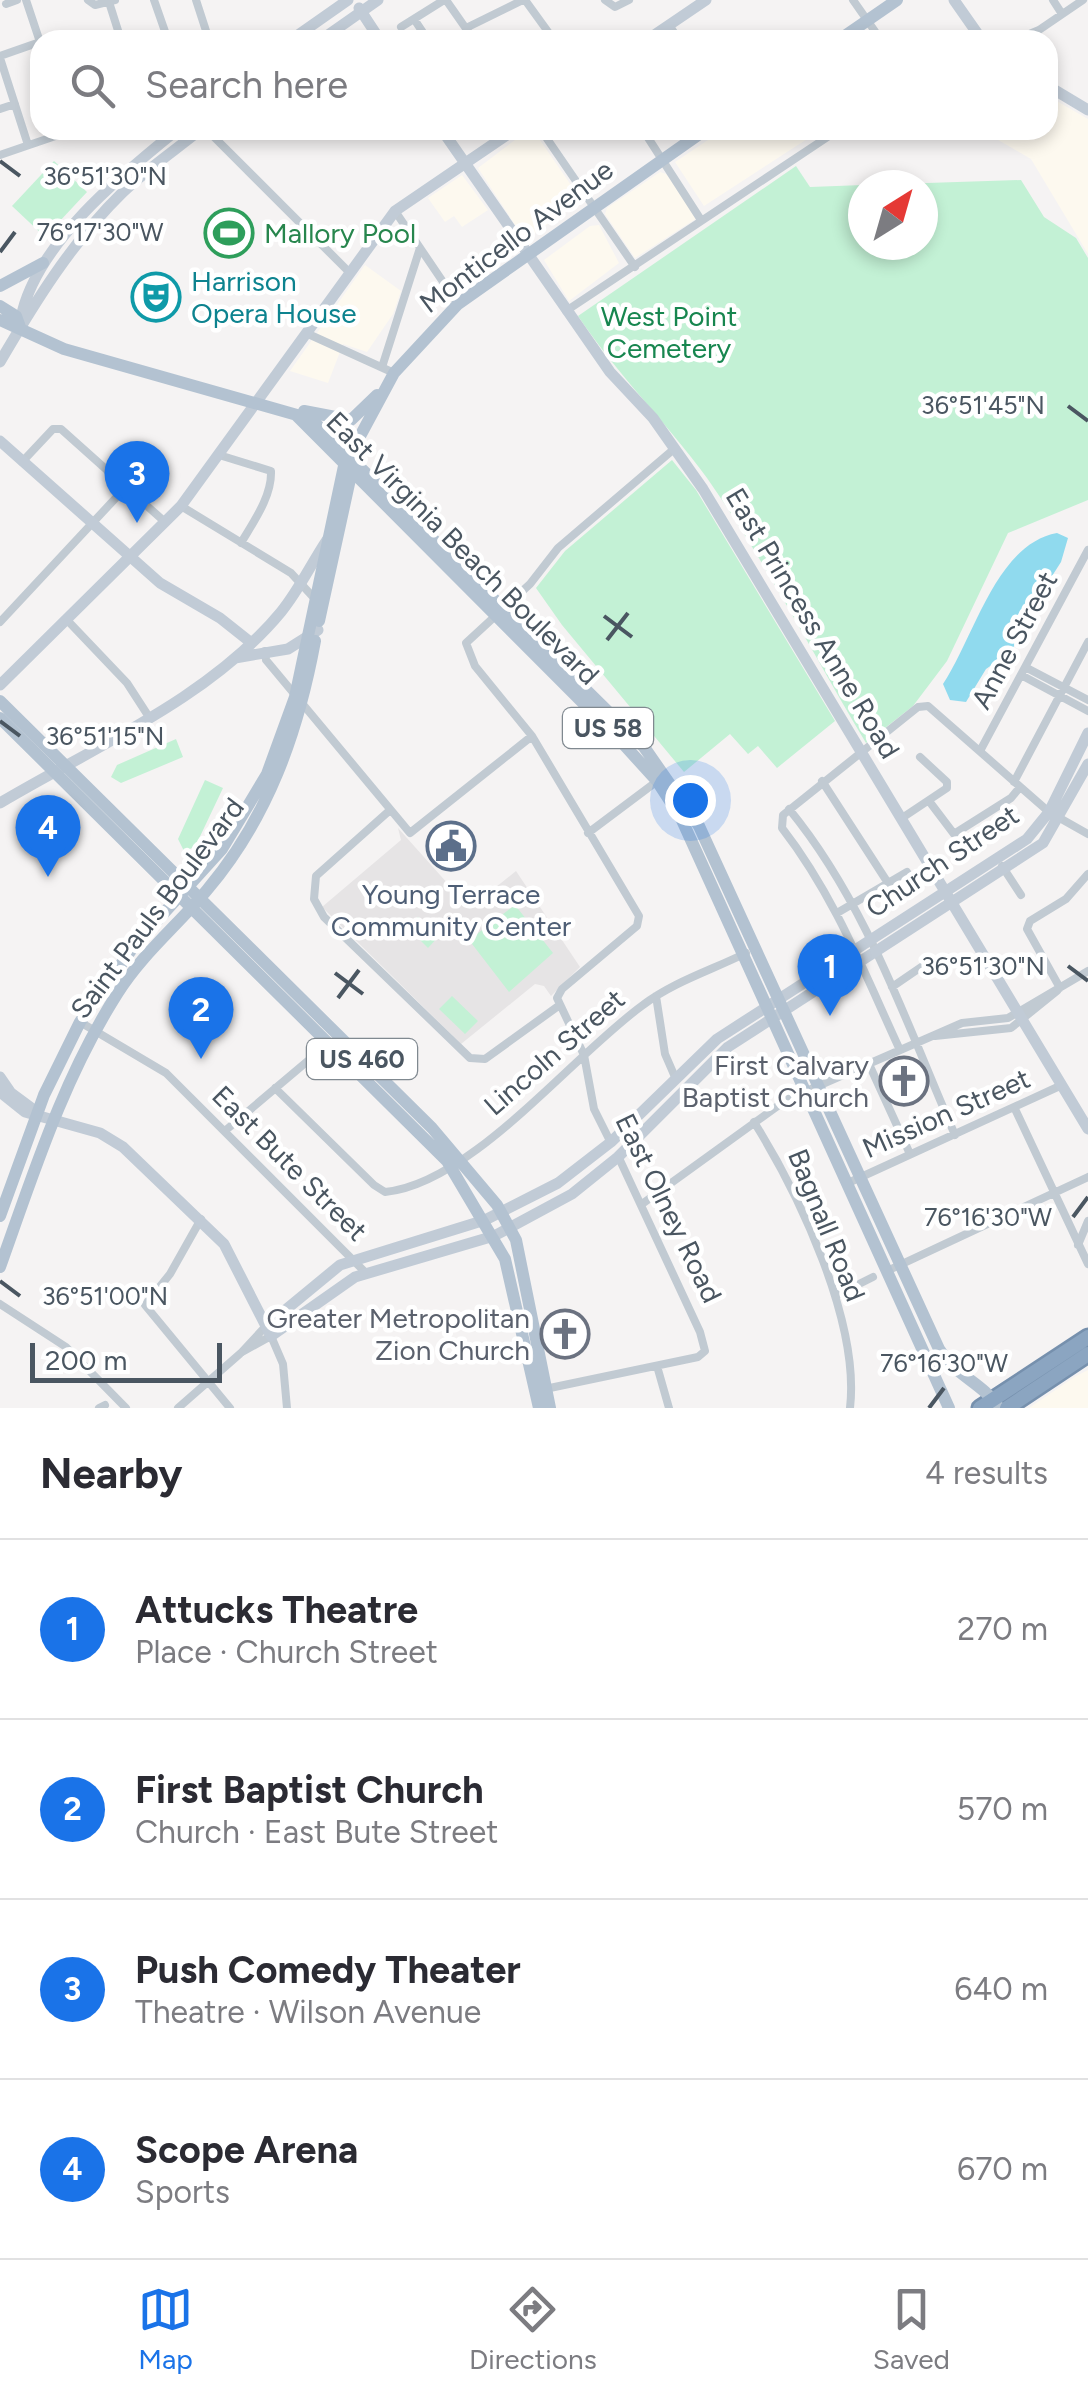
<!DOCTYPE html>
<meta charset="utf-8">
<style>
:root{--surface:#fff;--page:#f7f7f7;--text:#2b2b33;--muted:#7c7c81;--line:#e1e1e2;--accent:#1a73e8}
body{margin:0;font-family:Figtree,sans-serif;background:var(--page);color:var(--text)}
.compass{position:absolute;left:848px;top:170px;width:90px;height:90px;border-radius:50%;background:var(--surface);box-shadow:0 5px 15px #0003;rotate:37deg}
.scale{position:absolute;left:30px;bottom:25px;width:192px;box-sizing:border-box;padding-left:10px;border:5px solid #4a5661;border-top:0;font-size:28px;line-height:35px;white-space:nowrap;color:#4a5661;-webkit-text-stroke:8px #fff;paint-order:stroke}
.you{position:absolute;left:690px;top:800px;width:35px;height:35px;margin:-25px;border:8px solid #fff;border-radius:50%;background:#1a73e8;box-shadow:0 0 0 15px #1a73e833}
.badge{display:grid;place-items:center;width:65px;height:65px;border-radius:50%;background:var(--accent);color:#fff;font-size:32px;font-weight:700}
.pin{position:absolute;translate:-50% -82px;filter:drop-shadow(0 2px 5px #0008)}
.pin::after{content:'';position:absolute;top:52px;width:35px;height:30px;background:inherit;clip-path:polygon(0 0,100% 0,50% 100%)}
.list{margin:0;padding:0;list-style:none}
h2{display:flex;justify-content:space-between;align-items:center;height:130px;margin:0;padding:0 40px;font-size:42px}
h2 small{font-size:32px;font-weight:400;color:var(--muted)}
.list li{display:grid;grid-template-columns:65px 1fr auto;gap:30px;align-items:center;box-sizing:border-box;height:180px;padding:0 40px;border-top:2px solid var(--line)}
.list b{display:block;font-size:38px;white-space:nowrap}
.list p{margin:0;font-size:32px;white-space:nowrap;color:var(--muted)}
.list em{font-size:32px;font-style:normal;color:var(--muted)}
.icon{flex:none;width:55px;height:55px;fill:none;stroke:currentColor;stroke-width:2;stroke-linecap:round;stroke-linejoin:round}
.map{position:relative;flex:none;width:1088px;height:1408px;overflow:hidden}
.search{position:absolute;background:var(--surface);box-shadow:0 5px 15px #0003;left:30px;right:30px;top:30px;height:110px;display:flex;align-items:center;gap:25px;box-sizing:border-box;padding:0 35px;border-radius:30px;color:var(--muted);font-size:38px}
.sheet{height:850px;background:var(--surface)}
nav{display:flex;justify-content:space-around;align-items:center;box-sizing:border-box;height:140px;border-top:2px solid var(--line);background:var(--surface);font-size:28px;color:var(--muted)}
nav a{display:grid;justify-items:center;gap:5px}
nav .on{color:var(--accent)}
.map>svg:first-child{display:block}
.commercial{fill:#fdf9ef}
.education{fill:#e6e4e5}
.green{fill:#c3f1d5}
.water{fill:#90daee}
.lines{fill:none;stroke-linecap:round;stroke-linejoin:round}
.highway-casing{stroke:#7690ad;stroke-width:19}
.street{stroke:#c1cad2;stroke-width:8}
.secondary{stroke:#c1cbd6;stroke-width:11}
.primary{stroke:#b3c2d1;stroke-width:12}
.highway{stroke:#8ba5c1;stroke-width:14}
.ticks{fill:none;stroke:#4a5661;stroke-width:4}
.labels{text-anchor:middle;stroke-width:9;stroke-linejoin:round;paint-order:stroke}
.shield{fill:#fff;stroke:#808990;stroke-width:2.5}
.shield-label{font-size:25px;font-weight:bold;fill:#4a5661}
.leisure-label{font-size:28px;fill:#27864d;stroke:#fff;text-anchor:start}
.street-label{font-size:28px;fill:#4a5661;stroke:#fff}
.culture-label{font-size:28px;fill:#0d838f;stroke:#fff;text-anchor:start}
.park-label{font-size:28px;fill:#17864f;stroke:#fff}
.service-label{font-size:28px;fill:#4e5e75;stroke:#fff}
.worship-label{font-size:28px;fill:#5b616d;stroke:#fff;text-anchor:end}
.ticks-label{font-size:25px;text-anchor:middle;fill:#4a5661;stroke:#fff;stroke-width:9;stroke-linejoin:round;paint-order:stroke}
</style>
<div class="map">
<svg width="1088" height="1408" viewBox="0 0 1088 1408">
<rect width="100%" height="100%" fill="#f5f3f3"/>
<path class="commercial" d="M1048,96L1088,119V254L1031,159L981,130H1048Z
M528,130H533L582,201L529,237L521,234L478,168Z
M723,130H821L704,206L675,162Z
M660,172L666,174L697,218L635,258L605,214L607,208Z
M462,175L488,210L462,227L454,216L445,222L428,198Z
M599,225L619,263L569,301L544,260L590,226Z
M365,265L401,291L393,314L367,352L343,344L328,383L290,371Z
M1088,1370V1408H1029L1076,1376Z"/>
<path class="education" d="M398,828L466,904H475L516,871L580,967L551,996L544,986L535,984L461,1044L322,907L401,840Z"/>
<path class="green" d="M54,161L87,192L45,237L12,206Z
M796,166L810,187L863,185V245H923V185H866L1021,180L1044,217L1076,238L1088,258V500L1008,533L947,661L913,706L866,743C814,656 766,562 707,478C666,422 617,374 578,316Z
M672,460L696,490L835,721L777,768L758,746L748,754L730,734L684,772L562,625L536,588L565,551Z
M176,739L183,757L121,783L111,777L117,765Z
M205,780L223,788L195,847L184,851L178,839Z
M515,905L553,953L509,992L469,940Z
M418,917L438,937L428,948L408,928Z
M452,996L478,1021L465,1034L439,1009Z"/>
<path class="water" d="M1057,533L1068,538L1061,562L1024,620L1012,651L986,669L966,702L950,700L943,684C974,638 996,544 1057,533Z"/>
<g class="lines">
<g class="highway-casing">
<path id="highway" d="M980,1408L1088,1337
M1007,1408L1088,1354"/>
</g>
<path class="street" d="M26,0L40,42
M88,0L95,5L115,0
M154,0L168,40
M196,0L209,40
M446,0L474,40
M525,0L554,40
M605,0L615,7L629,0
M853,0L881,40
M1053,0L1062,14
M109,2L121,40
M6,4L17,0
M414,19L428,40
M669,25L679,40
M401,27L444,0
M466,28L523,0
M1015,40L1039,30L1083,0
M0,56L40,42
M0,58L28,145
M0,109L15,104
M207,130L349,272
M541,130L635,267
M643,130L701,220
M0,155L73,130
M395,211L458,304
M566,311L838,130
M306,333L394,373
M383,364L420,248
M219,455L271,471C272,496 254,521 241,543
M22,462L53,429H61L165,522
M181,506L291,573L315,599
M67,620L127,683L149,717
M0,622L126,487
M265,651L266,660L410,833L532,736
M1025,667L1088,700
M1021,675L1088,711
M980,751L1088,550
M822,781L888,883
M1014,782L1088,642
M929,801L954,834L1011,798L1020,787
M789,809C867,904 906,1023 955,1135
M389,811L316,876L314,899L324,917L470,1058L485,1059L557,1007
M902,818L947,788V782L920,757
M588,833L660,779
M1002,866L1021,895
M837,913L907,872
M892,987L930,961
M1060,988L1027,929L1030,921L1066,899L1088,874
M656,996L665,1054L675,1077
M80,1022L166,1073L366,1273
M935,1036L1011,1028L1057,991
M899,1048C864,972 834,895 782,828L783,815L918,707L928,706L1049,812L1088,834
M868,1062L910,1154
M275,1088L374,1185L385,1192C471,1184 572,1056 643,1005C673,982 712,970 746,953
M1015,1109L1088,1264
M754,1122C799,1194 860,1322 850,1408
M226,1130L329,1043
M611,1143L594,1109L584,1055L557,998L562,989L637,926L639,916L532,736L475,666L466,643L530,584L558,548L674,449
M848,1183L1062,1085
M642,1204L786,1100L962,1023L1008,1018L1088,971
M201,1219L170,1274L145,1305L230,1408
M1078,1245L1088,1221
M889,1270L1088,1177
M835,1296L873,1277
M0,1304L66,1347L126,1408
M242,1352L266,1326
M657,1366L669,1408
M545,1389L698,1357L705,1351L700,1332L618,1156
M99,1408L105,1405
M178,1408L242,1352L271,1336L283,1364L287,1408"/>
<path class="secondary" d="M954,0L982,40
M359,8L380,40
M291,40L348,0
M321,40L378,0
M647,40L706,0
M1048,86L1088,110
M442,130L610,372L653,418L703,489L1088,1129
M21,318C35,245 121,175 177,130
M0,362C35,302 72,242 122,193C146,170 174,151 200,130
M0,441L160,583L220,618L249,641
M235,658L288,649L318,630
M0,685L181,506L395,211L514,130
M0,803C94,747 210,698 281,612C299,590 311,564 327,540
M0,1077L11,1093L38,1113
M0,1092L25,1112L100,1133L123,1147L224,1244L271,1336L355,1277L494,1236L572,1194L618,1157L728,1047L1043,843L1088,764
M266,1326L340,1265L485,1220L558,1183L611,1142L717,1039L1027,839L1049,812L1088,733"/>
<path class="primary" d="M839,40L897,0
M0,286L43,263
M0,306L16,316L20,327
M0,320L64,349L311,419L644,747L699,826L939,1349C955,1376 982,1382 999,1408
M304,411L351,420L377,395
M297,416L617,737L657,781L681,818L949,1408
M319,621L352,470
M0,701L432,1128L497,1205L516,1240L550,1408
M0,718L447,1161L505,1259L539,1408
M0,1216L44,1095L80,1022L134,946L222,849L267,774L295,697L344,466L394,373L458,304L705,130
M0,1267C34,1172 63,1079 117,994C142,954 178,925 207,890C268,818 298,733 315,641"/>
<use href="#highway" class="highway"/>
</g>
<path class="ticks" d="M0,161L20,176M0,252L15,232M1068,406L1088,421M604,616L632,637M607,640L628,613M0,721L20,736M1068,966L1088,981M335,973L363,994M338,998L359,970M1073,1217L1088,1197M0,1281L20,1296M929,1408L944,1388"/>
<defs>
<g id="stadium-ring" transform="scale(2.5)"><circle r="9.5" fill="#fff" stroke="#2e9e5b" stroke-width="1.5"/><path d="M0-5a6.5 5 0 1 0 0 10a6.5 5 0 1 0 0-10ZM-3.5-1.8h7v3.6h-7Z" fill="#2e9e5b"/></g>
<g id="theatre-ring" transform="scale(2.5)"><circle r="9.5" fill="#fff" stroke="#0f9aa8" stroke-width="1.5"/><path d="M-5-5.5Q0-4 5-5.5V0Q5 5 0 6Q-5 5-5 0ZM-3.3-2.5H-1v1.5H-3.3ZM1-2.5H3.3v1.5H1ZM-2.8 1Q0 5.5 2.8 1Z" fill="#0f9aa8"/></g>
<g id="civic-ring" transform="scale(2.5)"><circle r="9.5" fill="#fff" stroke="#5c6f8a" stroke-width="1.5"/><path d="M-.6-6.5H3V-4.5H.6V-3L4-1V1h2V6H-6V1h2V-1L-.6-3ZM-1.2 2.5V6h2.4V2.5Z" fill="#5c6f8a"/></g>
<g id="church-ring" transform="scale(2.5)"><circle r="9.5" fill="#fff" stroke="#6b7280" stroke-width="1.5"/><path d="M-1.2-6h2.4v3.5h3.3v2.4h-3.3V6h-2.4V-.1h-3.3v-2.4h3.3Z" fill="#6b7280"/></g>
</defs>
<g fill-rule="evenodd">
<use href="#stadium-ring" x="229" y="233"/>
<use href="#theatre-ring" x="156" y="297"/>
<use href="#civic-ring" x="451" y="846"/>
<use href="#church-ring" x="904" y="1081"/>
<use href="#church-ring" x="565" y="1334"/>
</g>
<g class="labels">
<g class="shield">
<rect x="563" y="708" width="90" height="40" rx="8"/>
<rect x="307" y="1039" width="110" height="40" rx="8"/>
</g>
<g class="shield-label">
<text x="608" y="737">US 58</text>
<text x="362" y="1068">US 460</text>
</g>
<g class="leisure-label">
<text x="264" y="243">Mallory Pool</text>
</g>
<g class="street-label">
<text transform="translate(516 236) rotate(-37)" y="10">Monticello Avenue</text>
<text transform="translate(463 548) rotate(45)" y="10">East Virginia Beach Boulevard</text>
<text transform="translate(813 623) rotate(59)" y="10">East Princess Anne Road</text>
<text transform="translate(1014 640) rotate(-62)" y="10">Anne Street</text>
<text transform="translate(942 861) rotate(-34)" y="10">Church Street</text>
<text transform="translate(157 908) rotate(-53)" y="10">Saint Pauls Boulevard</text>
<text transform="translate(554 1052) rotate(-41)" y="10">Lincoln Street</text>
<text transform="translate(946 1113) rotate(-24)" y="10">Mission Street</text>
<text transform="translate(290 1163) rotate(45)" y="10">East Bute Street</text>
<text transform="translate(669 1208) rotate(64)" y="10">East Olney Road</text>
<text transform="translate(827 1225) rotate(68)" y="10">Bagnall Road</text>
</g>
<g class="culture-label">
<text x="191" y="291">Harrison<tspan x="191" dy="32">Opera House</tspan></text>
</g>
<g class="park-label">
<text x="669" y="326">West Point<tspan x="669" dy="32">Cemetery</tspan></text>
</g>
<g class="service-label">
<text x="451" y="904">Young Terrace<tspan x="451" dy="32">Community Center</tspan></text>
</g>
<g class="worship-label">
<text x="869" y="1075">First Calvary<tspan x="869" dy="32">Baptist Church</tspan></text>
<text x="530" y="1328">Greater Metropolitan<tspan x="530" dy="32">Zion Church</tspan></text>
</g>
</g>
<g class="ticks-label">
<text x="105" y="185">36°51'30"N</text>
<text x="100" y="241">76°17'30"W</text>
<text x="983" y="414">36°51'45"N</text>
<text x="105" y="745">36°51'15"N</text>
<text x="983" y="975">36°51'30"N</text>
<text x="988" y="1226">76°16'30"W</text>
<text x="105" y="1305">36°51'00"N</text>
<text x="944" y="1372">76°16'30"W</text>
</g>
</svg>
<svg class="compass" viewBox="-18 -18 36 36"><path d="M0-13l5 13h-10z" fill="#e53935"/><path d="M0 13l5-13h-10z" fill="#7c7c81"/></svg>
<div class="scale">200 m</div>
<div class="you"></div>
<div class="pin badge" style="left:830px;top:1016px">1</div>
<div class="pin badge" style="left:201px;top:1059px">2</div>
<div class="pin badge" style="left:137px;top:523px">3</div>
<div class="pin badge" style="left:48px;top:877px">4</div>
<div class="search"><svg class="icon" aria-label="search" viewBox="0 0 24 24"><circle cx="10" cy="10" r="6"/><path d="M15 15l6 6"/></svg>Search here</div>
</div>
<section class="sheet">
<h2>Nearby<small>4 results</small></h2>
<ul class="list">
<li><span class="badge">1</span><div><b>Attucks Theatre</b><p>Place · Church Street</p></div><em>270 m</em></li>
<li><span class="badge">2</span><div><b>First Baptist Church</b><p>Church · East Bute Street</p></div><em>570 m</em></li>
<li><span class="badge">3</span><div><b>Push Comedy Theater</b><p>Theatre · Wilson Avenue</p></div><em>640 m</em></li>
<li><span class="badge">4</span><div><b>Scope Arena</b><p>Sports</p></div><em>670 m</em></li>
</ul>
</section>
<nav>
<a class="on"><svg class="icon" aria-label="map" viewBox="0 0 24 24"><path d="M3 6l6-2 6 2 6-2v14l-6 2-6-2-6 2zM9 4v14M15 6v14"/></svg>Map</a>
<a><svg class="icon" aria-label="directions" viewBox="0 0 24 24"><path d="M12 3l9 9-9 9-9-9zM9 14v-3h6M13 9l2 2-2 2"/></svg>Directions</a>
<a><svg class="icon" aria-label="saved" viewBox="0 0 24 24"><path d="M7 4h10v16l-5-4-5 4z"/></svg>Saved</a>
</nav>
